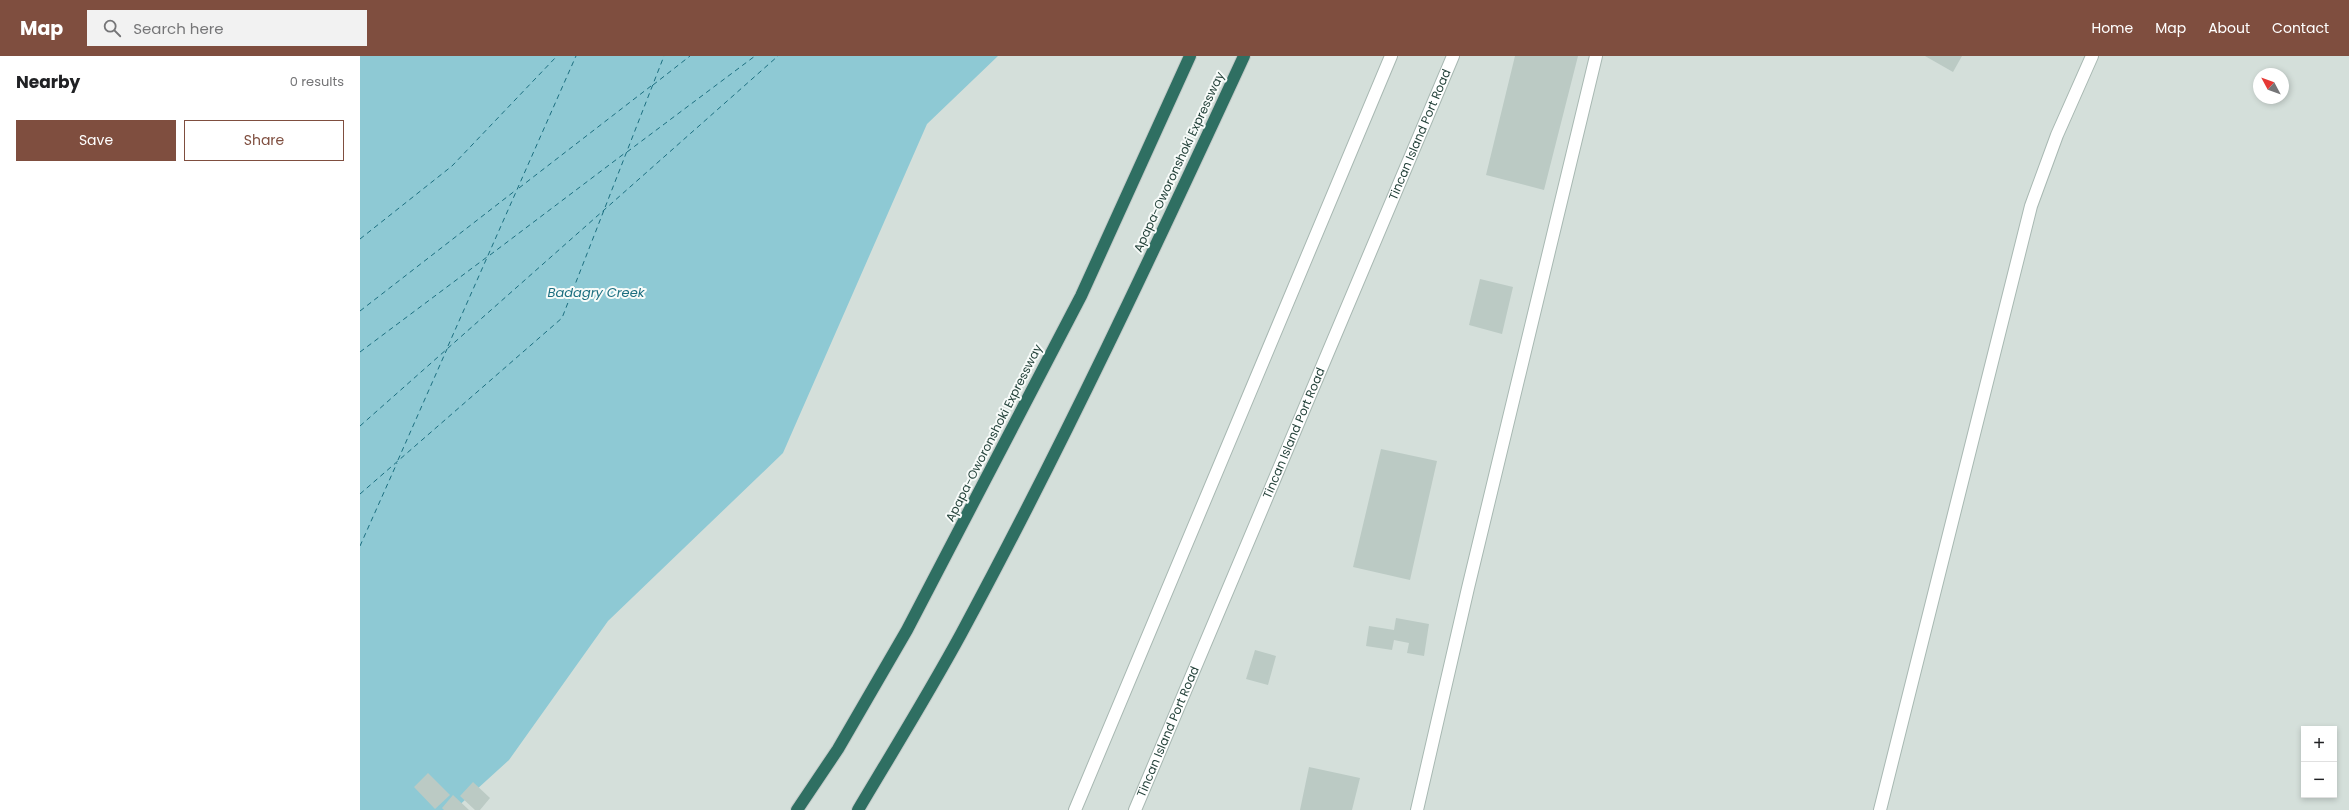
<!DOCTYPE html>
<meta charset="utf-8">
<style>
:root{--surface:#fff;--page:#f2f2f2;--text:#202124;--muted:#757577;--line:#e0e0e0;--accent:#7f4e3f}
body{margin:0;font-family:Poppins,sans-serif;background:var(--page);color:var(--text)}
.controls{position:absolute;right:12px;bottom:12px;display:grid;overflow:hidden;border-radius:0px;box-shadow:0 2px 6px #0003}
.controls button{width:36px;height:36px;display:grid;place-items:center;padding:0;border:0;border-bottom:1px solid var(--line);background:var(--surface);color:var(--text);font:20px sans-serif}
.compass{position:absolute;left:1893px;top:12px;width:36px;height:36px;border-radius:50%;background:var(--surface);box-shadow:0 2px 6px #0003;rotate:311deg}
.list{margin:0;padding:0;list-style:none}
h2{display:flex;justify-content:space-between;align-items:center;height:52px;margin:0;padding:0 16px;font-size:17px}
h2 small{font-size:13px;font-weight:400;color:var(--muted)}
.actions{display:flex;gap:8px;padding:12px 16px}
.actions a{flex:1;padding:9px 0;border:1px solid var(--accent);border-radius:0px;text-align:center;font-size:14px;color:var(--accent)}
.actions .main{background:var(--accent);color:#fff}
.icon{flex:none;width:22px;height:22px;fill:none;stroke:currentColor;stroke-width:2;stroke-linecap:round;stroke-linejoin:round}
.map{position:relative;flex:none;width:1989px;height:754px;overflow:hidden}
header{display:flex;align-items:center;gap:24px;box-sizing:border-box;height:56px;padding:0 20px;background:var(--accent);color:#fff}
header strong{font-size:19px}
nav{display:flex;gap:22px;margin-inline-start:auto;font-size:14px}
.search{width:280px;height:36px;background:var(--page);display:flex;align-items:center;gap:10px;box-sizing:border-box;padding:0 14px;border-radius:0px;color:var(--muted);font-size:15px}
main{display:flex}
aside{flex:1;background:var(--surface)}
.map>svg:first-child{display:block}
.built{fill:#d4dfda;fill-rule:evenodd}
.water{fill:#8ec9d4}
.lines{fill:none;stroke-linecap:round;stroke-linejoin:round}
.ferry{stroke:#1c6f80;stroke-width:1;stroke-dasharray:5 4;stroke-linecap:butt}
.building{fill:#bbcac4}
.service-casing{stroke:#a8b8b2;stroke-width:14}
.tertiary-casing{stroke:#a8b8b2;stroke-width:14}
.motorway-casing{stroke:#c2cac8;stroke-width:14}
.service{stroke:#fff;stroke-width:12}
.tertiary{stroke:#fff;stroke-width:12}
.motorway{stroke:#2f6f62;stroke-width:12}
.labels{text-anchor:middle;stroke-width:4;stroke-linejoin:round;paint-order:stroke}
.street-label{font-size:12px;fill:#24423a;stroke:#f7fbf9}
.water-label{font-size:13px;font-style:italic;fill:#1c6f80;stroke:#f7fbf9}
</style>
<header>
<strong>Map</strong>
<div class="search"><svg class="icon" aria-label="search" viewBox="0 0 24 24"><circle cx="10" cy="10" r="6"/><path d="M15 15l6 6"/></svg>Search here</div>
<nav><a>Home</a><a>Map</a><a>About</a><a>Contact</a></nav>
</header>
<main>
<aside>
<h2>Nearby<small>0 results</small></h2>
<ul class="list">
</ul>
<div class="actions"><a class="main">Save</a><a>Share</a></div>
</aside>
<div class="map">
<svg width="1989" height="754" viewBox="0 0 1989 754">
<rect width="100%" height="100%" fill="#e6efeb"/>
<path class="built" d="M579,0H1989V754H0V745ZM1899,18H1923V42H1899ZM1944,673H1974V739H1944Z"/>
<path class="water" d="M0,0H638L567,68L423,397L248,565L149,704L94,754H0Z"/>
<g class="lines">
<path class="ferry" d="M293,29L330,0
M267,96L395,0
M159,132L291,30
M0,183L92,110L197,0
M130,199L265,97
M0,255L156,134
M88,290L216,0
M0,296L127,201
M0,370L418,0
M38,404L87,293
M0,438L202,262L304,0
M0,490L37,407"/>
</g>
<path class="building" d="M1155,0H1218L1184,134L1126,119Z
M1565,0H1602L1593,16Z
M1120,223L1153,231L1142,278L1109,269Z
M1021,393L1077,405L1050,524L993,511Z
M1036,562L1069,568L1064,600L1047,597L1049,587L1034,584L1032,594L1006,590L1009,570L1034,574Z
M895,594L916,600L908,629L886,623Z
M949,711L1000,722L992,754H940Z
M68,717L90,739L75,753L54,731Z
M113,726L130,742L120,754H115L100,740Z
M93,739L109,754H84L82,752Z"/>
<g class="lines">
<g class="service-casing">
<path id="service" d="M1057,754L1108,532L1236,0
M1520,754L1671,150L1697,79L1732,0"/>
</g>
<g class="tertiary-casing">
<g id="tertiary">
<path d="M715,754L1031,0"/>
<path id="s1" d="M775,754L1093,0"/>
</g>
</g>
<g class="motorway-casing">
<path id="motorway" d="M437,754L478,693L547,574L721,240L830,0
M498,754C533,695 569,637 601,578C703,389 794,195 884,0"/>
</g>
<use href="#service" class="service"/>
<use href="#tertiary" class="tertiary"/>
<use href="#motorway" class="motorway"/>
</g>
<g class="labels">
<g class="street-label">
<text dy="4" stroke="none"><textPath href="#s1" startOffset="733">Tincan Island Port Road</textPath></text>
<text transform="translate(819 106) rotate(-65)" y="4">Apapa-Oworonshoki Expressway</text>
<text transform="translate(634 377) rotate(-63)" y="4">Apapa-Oworonshoki Expressway</text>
<text dy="4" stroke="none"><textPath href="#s1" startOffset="409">Tincan Island Port Road</textPath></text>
<text dy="4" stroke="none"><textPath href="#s1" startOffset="85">Tincan Island Port Road</textPath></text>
</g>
<g class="water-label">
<text x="236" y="241">Badagry Creek</text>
</g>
</g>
</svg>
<div class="controls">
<button>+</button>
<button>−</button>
</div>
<svg class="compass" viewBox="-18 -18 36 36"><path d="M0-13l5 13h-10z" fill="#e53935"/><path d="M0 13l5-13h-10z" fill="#757577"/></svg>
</div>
</main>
